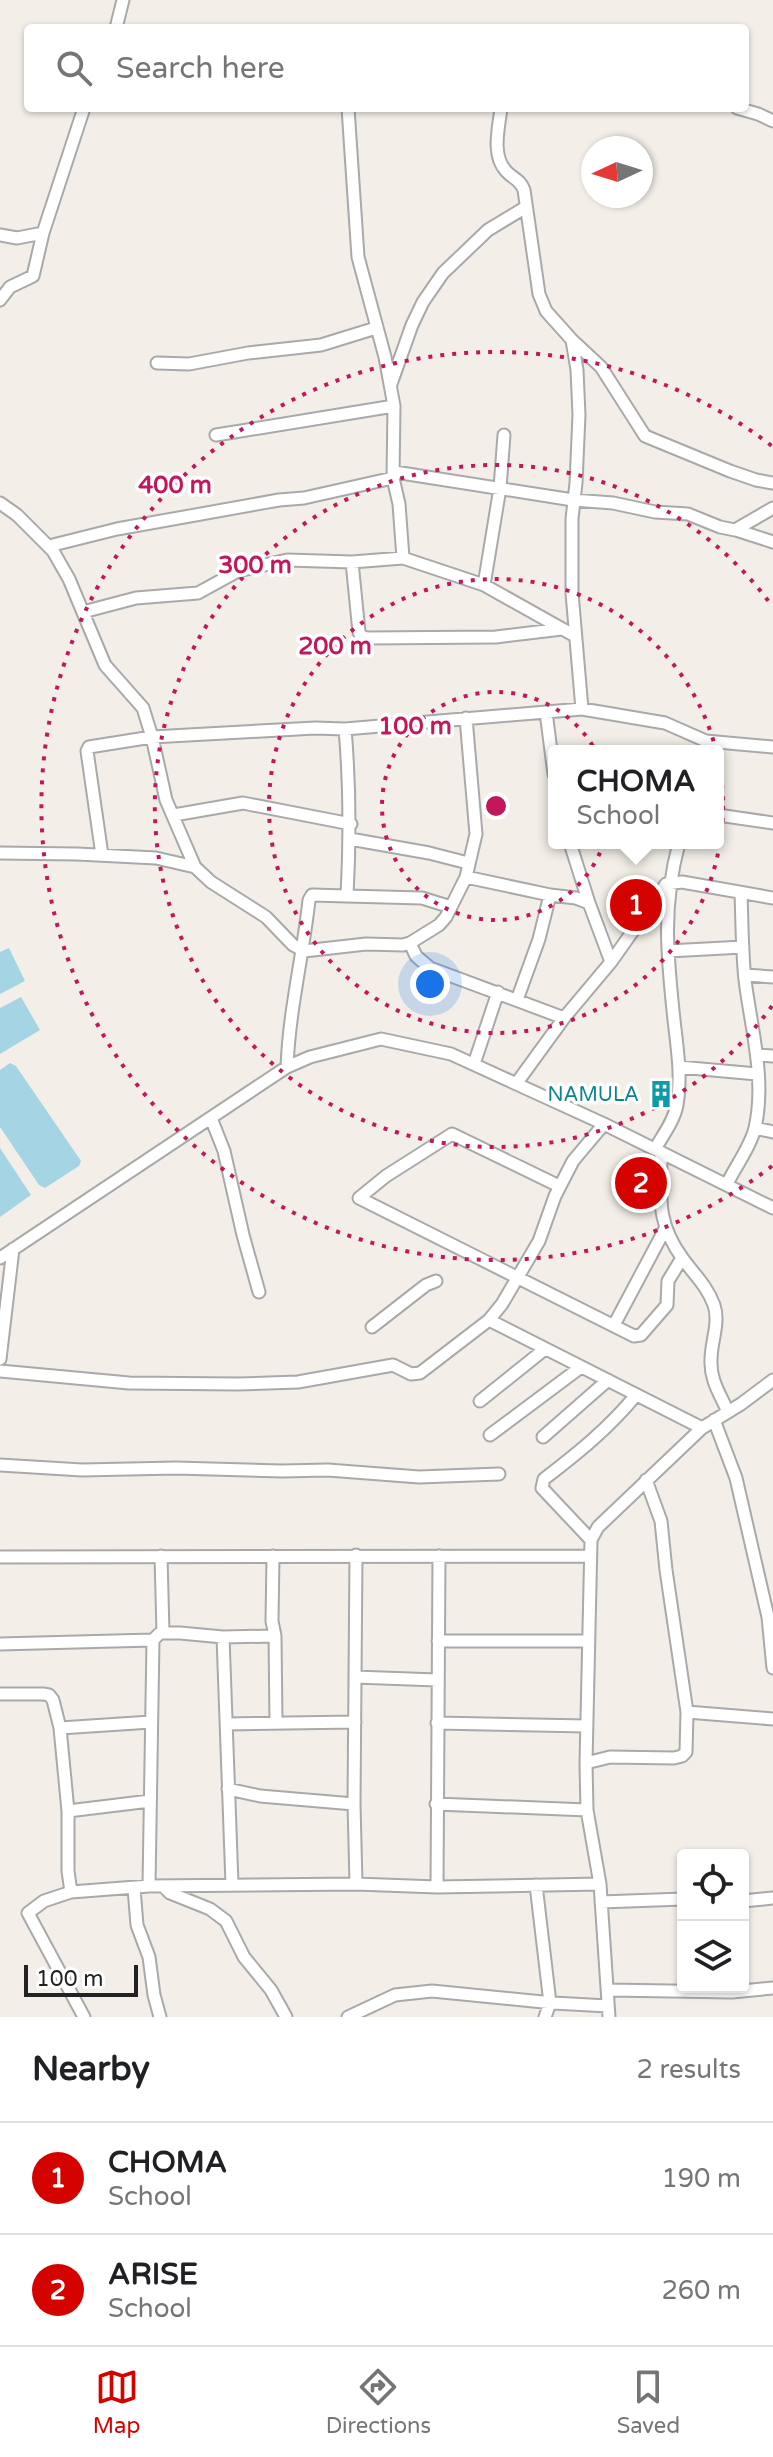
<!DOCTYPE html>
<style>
:root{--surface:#fff;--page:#f6f6f6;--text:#202124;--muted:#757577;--line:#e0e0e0;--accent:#d40300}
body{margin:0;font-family:"Varela Round",sans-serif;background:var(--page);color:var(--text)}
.controls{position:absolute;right:24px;bottom:24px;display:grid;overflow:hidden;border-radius:8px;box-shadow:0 2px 6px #0004}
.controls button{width:72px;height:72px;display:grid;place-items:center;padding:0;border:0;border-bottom:2px solid var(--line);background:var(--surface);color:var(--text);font:40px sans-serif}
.compass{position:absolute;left:581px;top:136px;width:72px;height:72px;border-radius:50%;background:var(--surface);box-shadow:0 2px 6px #0004;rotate:266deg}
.scale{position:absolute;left:24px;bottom:20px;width:114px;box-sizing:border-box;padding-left:8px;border:4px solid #222;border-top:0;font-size:22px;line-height:28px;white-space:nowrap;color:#222;-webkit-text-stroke:6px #fff;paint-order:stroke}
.you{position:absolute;left:430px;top:984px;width:28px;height:28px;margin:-20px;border:6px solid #fff;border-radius:50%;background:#1a73e8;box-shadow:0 0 0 12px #1a73e833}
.badge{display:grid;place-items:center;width:52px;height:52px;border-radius:50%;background:var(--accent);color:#fff;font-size:26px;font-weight:700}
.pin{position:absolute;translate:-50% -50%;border:4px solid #fff;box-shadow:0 2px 8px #0006}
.popup{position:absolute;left:548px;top:745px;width:176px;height:104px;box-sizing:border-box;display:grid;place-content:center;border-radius:8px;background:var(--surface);filter:drop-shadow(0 2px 6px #0005);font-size:26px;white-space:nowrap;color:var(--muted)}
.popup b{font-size:30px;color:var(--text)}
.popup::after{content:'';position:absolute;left:50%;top:100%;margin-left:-16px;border:16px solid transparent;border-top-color:var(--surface)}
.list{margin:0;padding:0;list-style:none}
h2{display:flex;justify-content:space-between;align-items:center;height:104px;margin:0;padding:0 32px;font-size:34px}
h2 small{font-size:26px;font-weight:400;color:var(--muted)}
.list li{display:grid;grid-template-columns:52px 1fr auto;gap:24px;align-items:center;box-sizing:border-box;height:112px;padding:0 32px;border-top:2px solid var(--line)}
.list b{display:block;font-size:30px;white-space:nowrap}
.list p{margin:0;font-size:26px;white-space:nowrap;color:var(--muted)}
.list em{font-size:26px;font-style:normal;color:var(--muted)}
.icon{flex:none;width:44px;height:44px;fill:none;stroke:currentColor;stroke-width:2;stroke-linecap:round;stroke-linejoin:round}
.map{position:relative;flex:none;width:773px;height:2017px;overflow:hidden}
.search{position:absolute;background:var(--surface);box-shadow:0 2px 6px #0004;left:24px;right:24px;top:24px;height:88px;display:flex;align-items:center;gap:20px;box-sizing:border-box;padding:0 28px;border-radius:8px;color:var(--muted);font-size:30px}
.sheet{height:328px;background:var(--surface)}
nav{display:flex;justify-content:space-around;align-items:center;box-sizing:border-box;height:112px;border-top:2px solid var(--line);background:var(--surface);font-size:22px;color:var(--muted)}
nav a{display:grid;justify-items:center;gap:4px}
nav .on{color:var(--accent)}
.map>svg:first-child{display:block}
.water{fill:#a5d5e4}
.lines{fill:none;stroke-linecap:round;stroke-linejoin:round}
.minor-casing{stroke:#a9a9a9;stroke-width:15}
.minor{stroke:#fff;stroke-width:11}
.ring{fill:none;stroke:#c2185b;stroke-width:4;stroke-dasharray:4 8}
.labels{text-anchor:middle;stroke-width:7;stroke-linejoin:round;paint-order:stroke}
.culture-label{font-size:20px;fill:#0d838f;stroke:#fff;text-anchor:end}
.centre{fill:#c2185b;stroke:#fff;stroke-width:4}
.ring-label{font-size:24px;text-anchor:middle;font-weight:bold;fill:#c2185b;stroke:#fff;stroke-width:7;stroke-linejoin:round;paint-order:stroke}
</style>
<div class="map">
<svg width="773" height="2017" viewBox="0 0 773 2017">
<rect width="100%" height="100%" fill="#f3efe8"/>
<path class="water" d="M9,948L25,981L0,994V952Z
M21,997L40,1030L0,1054V1008Z
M10,1063L16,1066L81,1161L79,1166L45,1188L39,1185L0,1127V1070Z
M0,1148L31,1195L0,1217Z"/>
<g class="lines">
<g class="minor-casing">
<path id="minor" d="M116,28L123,0
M348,108L358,257L385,357L394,406L393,478L399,504L403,558
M501,108C499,127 491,155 506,171C513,179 520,179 524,190L539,294L546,311L572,340L577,370L579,415L576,483L572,519V593L582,709
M737,108L758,114L773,121
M0,235L17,238L43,233
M0,300L10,287L33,276L43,233L84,108
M572,340L601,367L645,436L730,471L756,480L773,483
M157,363L189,364L248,353L321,345L376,328
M391,384L412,325L423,302L443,273L488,230L526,207
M216,435L394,406
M395,472L573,500L613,503L655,512L688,514L720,527L735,530L773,508
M0,503L17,515L53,551L69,579L105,665L143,708L152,737L166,800L195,867L211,882L266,917L293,945L304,951L366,944L403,945L410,943L439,925L446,917L466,877L550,895L576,898L589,903L611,962
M736,530L773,542
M49,546L117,529L279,500L304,498L393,478
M352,562L359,632L361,636L367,638L496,637L562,629
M484,585L500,488L504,435
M83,612L136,598L198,593L238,571L287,560L352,562L403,558L484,585L575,636
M466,718L476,834L466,877
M554,774L546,712L582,709L606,713L665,723L706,741L773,747
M174,815L243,803L351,824
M718,815L773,823
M350,839L429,853L468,863
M570,843L589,903
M0,853L77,854L156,858L195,867
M102,855L87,751L89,747L152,737L315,728L345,729
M347,896L422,898L451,907
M410,943L416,956L430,968L564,1018
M668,951L743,947
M745,975L773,977
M517,1000L539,939L550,895
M758,1055L773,1056
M474,1064L498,992
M287,1067C289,1011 303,956 309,900L312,895L347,896C350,840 350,786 345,729L546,712
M679,1067L757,1074
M516,1084L564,1018L611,962L666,884L682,882L773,898
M211,1118L224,1151L243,1235L259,1292
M755,1128L773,1132
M655,1149C663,1135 674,1121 677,1105C682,1077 677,1047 674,1020C667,955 662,906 679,843
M661,1152C661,1196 655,1221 683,1259C694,1274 707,1286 714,1305C720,1323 711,1341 711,1360C710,1380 720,1394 728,1412
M727,1184C735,1167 751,1146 755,1128C766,1079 751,1028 745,980C742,951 742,922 741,893
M559,1186L452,1134L386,1176L359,1198L634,1336L641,1335L667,1305L668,1281L682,1258
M0,1258L287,1067L310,1057L381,1039L451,1054L604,1124L773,1208
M489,1320L702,1428
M614,1325L665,1229
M372,1327L426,1285L436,1281
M0,1359L13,1249
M0,1371L129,1383L238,1384L298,1382L393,1365L411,1374L420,1373L489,1320L502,1304L539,1241L555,1196L573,1161L604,1124
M480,1401L545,1349
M714,1420L736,1478L768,1617L773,1668
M490,1435L581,1367
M543,1437L608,1380
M0,1465L82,1470L176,1468L282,1471L328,1470L419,1477L499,1474
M591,1540L542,1488L544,1479C578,1453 609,1428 636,1395
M356,1555L354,1804L356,1884
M161,1556L163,1633
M0,1557L590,1556
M275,1636L276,1722
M223,1637L232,1884
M438,1641H588
M0,1644L153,1640
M355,1677L437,1680
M0,1694H43L49,1695L53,1700L60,1728L68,1811V1871L71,1892
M687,1712L773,1719
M437,1723L587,1726
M226,1724L355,1722
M60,1728L151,1722
M586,1763L610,1757L674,1758L682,1756L686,1752L687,1712L666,1570L661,1521L646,1480
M228,1789L260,1796L354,1804
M436,1804L587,1810
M68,1811L150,1801
M536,1885L550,2003L545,2017
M149,1886L153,1640L160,1633H180L223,1637L275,1636L272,1621L273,1556
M163,1886L170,1893L210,1909L226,1921L244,1957L271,1990L286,2017
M437,1887L439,1556
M134,1888L137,1925L149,1957L154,1995L160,2017
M743,1901L773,1898
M601,1902L683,1899
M608,1990L732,1992L773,1988
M84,2017L28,1913L44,1901L71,1892L149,1886L356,1884L437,1887L600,1884
M348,2017L395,1995L432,1991L553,2003L608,2006
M609,2017L600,1884L587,1810L586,1763L591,1540L598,1527L702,1428L741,1404L773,1380"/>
</g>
<use href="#minor" class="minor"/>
</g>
<g class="ring">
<circle cx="496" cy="806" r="114"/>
<circle cx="496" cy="806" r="227"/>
<path d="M772 1006A341 341 0 1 1 772 606"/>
<path d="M772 1166A454 454 0 1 1 772 446"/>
</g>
<defs>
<g id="building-bare" transform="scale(2.16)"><path d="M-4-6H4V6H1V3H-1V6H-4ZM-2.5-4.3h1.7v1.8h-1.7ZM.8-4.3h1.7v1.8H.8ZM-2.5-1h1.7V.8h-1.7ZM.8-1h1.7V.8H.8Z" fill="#0f9aa8" stroke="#fff" stroke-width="2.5" paint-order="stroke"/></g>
</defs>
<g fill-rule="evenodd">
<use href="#building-bare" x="661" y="1094"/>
</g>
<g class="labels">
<g class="culture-label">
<text x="639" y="1101">NAMULA</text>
</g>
</g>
<circle cx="496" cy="806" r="12" class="centre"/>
<g class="ring-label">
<text x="175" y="493">400 m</text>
<text x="255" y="573">300 m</text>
<text x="335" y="654">200 m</text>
<text x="415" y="734">100 m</text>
</g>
</svg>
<div class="controls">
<button><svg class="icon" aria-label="locate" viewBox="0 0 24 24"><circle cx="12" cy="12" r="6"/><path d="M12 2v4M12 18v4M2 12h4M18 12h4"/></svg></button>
<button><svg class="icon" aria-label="layers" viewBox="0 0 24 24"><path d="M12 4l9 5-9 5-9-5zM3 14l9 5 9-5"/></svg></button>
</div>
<svg class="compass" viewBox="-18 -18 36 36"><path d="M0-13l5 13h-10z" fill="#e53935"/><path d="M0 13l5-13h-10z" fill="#757577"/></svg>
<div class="scale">100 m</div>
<div class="you"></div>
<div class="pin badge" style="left:636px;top:905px">1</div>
<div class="popup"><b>CHOMA</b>School</div>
<div class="pin badge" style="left:641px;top:1183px">2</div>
<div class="search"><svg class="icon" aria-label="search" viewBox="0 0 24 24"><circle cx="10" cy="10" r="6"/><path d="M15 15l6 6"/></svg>Search here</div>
</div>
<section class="sheet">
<h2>Nearby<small>2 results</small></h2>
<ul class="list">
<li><span class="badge">1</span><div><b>CHOMA</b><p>School</p></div><em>190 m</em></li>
<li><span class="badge">2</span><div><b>ARISE</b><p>School</p></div><em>260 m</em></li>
</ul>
</section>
<nav>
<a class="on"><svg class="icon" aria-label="map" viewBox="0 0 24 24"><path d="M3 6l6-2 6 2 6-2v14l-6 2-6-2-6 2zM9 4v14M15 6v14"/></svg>Map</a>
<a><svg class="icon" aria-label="directions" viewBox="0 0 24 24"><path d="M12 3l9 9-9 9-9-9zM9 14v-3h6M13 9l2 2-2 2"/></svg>Directions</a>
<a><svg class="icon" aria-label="saved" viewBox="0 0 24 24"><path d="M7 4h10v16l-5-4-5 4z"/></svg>Saved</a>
</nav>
